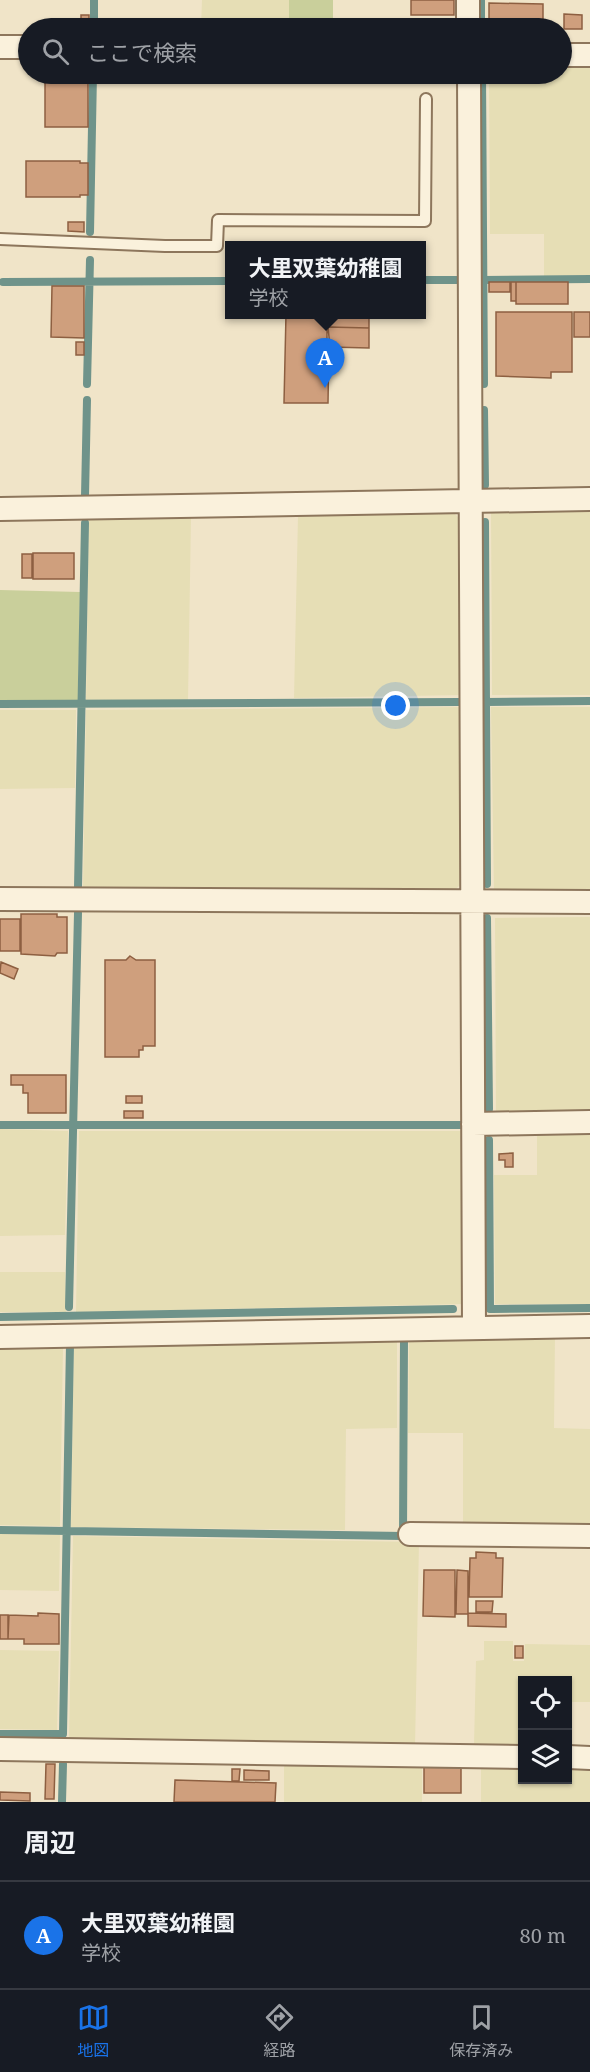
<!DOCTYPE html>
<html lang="ja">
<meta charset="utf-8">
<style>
:root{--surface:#171b24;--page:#20242c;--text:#f1f3f6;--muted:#9ea1a6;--line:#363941;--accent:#1a73e8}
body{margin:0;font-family:"Noto Serif","Noto Sans JP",serif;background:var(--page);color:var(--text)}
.controls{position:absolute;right:18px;bottom:18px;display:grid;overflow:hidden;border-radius:0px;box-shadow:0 2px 4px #0004}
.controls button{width:54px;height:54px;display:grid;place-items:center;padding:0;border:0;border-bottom:2px solid var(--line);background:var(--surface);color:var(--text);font:30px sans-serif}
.you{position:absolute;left:396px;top:706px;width:21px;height:21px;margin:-15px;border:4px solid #fff;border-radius:50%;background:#1a73e8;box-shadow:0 0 0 9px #1a73e833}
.badge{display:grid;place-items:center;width:39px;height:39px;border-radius:50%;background:var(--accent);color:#fff;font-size:20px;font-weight:700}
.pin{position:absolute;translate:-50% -50px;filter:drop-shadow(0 2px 3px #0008)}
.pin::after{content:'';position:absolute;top:32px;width:21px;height:18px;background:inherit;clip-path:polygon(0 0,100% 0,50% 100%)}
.popup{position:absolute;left:225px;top:241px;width:201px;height:78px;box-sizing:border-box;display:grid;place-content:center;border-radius:0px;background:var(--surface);filter:drop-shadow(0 2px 4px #0005);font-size:20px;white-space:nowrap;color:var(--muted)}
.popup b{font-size:22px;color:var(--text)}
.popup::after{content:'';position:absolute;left:50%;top:100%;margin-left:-12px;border:12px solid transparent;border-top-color:var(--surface)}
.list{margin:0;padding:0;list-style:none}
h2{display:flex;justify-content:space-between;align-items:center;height:78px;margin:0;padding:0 24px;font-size:26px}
h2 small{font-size:20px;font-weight:400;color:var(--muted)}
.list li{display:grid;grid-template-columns:39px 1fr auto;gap:18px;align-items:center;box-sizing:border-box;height:108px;padding:0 24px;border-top:2px solid var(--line)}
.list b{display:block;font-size:22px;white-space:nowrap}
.list p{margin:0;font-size:20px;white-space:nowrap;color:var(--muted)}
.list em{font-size:20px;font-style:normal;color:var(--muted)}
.icon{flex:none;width:33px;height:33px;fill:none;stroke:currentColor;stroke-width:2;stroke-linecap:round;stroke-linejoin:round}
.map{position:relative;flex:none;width:590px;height:1802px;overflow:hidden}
.search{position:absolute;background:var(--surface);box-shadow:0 2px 4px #0004;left:18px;right:18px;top:18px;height:66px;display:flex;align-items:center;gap:15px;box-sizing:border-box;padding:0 21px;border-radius:33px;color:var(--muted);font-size:22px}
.sheet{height:186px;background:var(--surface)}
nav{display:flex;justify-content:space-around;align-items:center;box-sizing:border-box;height:84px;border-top:2px solid var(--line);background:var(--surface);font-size:16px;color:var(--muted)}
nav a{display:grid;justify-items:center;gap:3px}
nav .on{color:var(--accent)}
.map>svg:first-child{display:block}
.farmland{fill:#e6deb5}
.green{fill:#c9cf9b}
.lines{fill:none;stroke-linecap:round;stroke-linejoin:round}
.stream{stroke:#6f938a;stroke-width:8}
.building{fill:#cf9f7d;stroke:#8d5f41;stroke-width:1.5}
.lane-casing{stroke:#8d765c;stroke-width:14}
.street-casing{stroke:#8d765c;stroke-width:26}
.lane{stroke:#faf1dc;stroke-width:10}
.street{stroke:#faf1dc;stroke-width:22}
</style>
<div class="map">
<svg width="590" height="1802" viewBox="0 0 590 1802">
<rect width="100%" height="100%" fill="#f0e4c8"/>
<path class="farmland" d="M202,0H289V28H201Z
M562,63H590V275L544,276V234H490L489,74H562Z
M590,510V695H492L491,511Z
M454,513L464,523V695L294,698L298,516Z
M191,518L188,700L86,701L89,520Z
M464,707L465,881L452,892L83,889L86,710Z
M491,707H590V892H494Z
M0,710H76L75,788L0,789Z
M590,917V1114L496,1115L495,918Z
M0,1129L68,1131L65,1235L0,1236Z
M79,1131H465V1304L76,1312Z
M537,1132H590V1304H495L494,1175H537Z
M0,1272H65L66,1312H0Z
M555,1335L554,1428L590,1429V1528L463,1527V1433H408L409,1337Z
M397,1337V1428L346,1429L345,1530L71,1527L74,1342Z
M0,1346L63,1347L60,1526L0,1525Z
M0,1534L60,1535L59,1591L0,1590Z
M73,1536L419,1542L415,1747L69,1740Z
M484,1641H513V1661H524L525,1644L590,1645V1702H568V1680H522V1746L474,1745L476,1661L484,1660Z
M0,1650L59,1651L57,1730L0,1729Z
M284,1764H422V1802H284Z
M481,1765H522V1780H568V1766H590V1802H481Z"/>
<path class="green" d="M289,0H333V28H289Z
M0,590L80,592L78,701L0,700Z"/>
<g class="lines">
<path class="stream" d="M481,0V28
M94,28V0
M482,74L484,384
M90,232L93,74
M421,280H457
M483,280L590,279
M3,282L229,281
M87,384L90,260
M484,410L485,485
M85,496L87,400
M485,522L487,884
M486,702L590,701
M0,704L460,702
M78,888L85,523
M487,918L489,1109
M0,1125H463
M489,1140L490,1309
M69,1307L78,913
M493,1309L590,1308
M0,1317L453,1309
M0,1530L403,1536L404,1339
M0,1734H63L70,1344
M62,1802L63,1764"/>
</g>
<path class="building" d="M411,0H454V15H411Z
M489,3L543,4V28H489Z
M564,14L582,15V29H564Z
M81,15H89V28H81Z
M411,21H431V28H411Z
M45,74H88V127H45Z
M26,161H80V163H88V195H80V197H26Z
M68,222H84V232L68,231Z
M489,282H510V292H489Z
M511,282H516V301H511Z
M516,282H568V304H516Z
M52,286H84V338L51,337Z
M496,312H572V372H551V378L496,376Z
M574,312H590V337H574Z
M286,314H369V328L327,327V340H329L328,403H284Z
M328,327L369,328V348L330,347Z
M76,342H84V355H76Z
M33,553H74V579H33Z
M22,554H32V578H22Z
M21,914H57V917H67V953H57L55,956L21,954Z
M0,919H20V951H0Z
M130,956L136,960H155V1046H143V1050H139V1057H105V960H126Z
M1,962L18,969L14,979L0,973Z
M11,1075H66V1113H28V1093H23V1085H11Z
M126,1096H142V1103H126Z
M124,1111H143V1118H124Z
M513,1153V1167H505V1160H499V1154Z
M476,1552L496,1553V1558H503L502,1597H469L470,1558H476Z
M424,1570H455V1617L423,1616Z
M457,1570L468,1571V1614H456Z
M476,1601H493L492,1612H476Z
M38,1613L59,1614V1644H24V1639H8L9,1615L38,1616Z
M468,1613L506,1614V1627L468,1626Z
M0,1615H8V1639H0Z
M515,1646H523V1658H515Z
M46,1764H55L54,1799H45Z
M424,1767H461V1793H424Z
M232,1769H240L239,1781H232Z
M244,1770L269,1771V1780H244Z
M175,1780L276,1783L275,1802H174Z
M0,1792L30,1793V1801L0,1800Z"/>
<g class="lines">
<g class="lane-casing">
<path id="lane" d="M0,239L165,246H217L218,220L425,221L426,99"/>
</g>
<g class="street-casing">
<path id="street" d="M468,0V28
M0,47H28
M562,55H590
M469,74L474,1328
M0,509L590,499
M0,899L590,902
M473,1124L590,1122
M0,1337L590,1326
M410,1534L590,1536
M0,1749L522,1757
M568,1757L590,1758"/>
</g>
<use href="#lane" class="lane"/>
<use href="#street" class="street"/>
</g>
</svg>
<div class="controls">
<button><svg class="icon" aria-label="locate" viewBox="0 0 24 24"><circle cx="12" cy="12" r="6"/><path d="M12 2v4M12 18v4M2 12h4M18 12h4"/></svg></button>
<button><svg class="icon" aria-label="layers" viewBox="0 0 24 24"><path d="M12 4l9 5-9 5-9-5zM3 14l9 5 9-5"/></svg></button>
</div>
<div class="you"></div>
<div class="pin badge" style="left:325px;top:388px">A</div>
<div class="popup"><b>大里双葉幼稚園</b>学校</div>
<div class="search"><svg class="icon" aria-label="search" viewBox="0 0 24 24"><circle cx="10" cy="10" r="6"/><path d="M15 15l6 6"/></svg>ここで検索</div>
</div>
<section class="sheet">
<h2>周辺<small></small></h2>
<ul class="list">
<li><span class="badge">A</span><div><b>大里双葉幼稚園</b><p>学校</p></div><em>80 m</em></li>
</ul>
</section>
<nav>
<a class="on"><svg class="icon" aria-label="map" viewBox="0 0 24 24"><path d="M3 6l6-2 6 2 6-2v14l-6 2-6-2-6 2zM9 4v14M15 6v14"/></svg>地図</a>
<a><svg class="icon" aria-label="directions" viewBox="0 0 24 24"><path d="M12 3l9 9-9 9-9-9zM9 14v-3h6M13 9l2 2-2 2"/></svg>経路</a>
<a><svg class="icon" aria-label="saved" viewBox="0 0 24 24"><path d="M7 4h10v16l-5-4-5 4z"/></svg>保存済み</a>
</nav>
